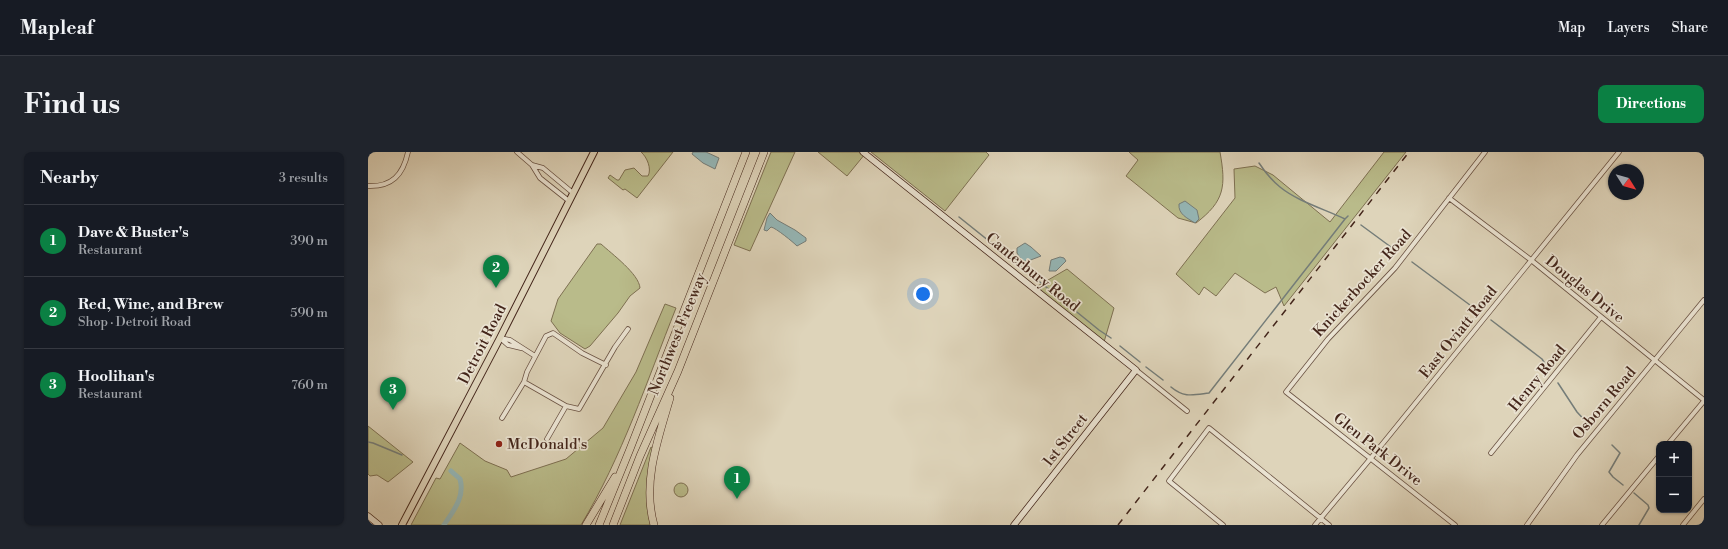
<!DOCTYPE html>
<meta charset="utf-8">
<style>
:root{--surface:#171b24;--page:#20242c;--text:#f1f3f6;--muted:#9ea1a6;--line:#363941;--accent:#0b8043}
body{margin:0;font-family:"Libre Bodoni",serif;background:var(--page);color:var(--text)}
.controls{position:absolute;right:12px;bottom:12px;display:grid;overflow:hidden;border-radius:8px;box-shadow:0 1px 3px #0004}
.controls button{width:36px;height:36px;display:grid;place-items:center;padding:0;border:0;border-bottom:1px solid var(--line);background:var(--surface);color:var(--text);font:20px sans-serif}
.compass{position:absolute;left:1240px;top:12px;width:36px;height:36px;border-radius:50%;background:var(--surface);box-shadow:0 1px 3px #0004;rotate:127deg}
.you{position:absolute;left:555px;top:142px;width:14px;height:14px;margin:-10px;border:3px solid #fff;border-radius:50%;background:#1a73e8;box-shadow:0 0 0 6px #1a73e833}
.badge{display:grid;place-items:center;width:26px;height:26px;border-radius:50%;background:var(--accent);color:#fff;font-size:13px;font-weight:700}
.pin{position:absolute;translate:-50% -33px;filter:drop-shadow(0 1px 2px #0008)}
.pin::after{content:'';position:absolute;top:21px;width:14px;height:12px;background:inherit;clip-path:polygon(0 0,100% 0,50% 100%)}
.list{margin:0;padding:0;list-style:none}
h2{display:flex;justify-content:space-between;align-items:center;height:52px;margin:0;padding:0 16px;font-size:17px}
h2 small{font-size:13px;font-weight:400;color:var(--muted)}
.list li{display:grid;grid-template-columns:26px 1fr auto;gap:12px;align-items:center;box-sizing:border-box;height:72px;padding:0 16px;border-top:1px solid var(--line)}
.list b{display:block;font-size:15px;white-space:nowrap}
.list p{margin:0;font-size:13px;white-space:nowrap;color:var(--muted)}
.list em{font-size:13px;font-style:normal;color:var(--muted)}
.map{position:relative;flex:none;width:1336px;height:373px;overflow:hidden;border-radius:8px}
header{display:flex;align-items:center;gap:24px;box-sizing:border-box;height:56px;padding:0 20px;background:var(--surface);border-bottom:1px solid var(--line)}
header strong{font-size:19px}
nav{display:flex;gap:22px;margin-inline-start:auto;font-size:14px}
.intro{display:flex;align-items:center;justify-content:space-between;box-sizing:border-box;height:96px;padding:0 24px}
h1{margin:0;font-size:28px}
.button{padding:10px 18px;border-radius:8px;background:var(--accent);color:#fff;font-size:14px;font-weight:700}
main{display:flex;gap:24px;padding:0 24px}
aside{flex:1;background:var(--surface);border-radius:8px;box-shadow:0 1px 3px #0004}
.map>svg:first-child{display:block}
.green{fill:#b9bb8a;stroke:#7e7052}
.water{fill:#95b7b7;stroke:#757d79}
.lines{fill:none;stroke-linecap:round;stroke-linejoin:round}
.stream{stroke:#757d79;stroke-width:1.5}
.canal{stroke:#95b7b7;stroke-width:5}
.street-casing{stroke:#6a5243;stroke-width:5.5}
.secondary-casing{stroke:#44261b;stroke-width:7}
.primary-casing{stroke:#44261b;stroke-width:8}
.highway-casing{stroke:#44261b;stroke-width:8}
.street{stroke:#eae3d2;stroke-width:4}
.secondary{stroke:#eae3d2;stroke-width:5.5}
.primary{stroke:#ded4ba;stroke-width:6}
.highway{stroke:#ded4ba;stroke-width:7}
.rail{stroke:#44261b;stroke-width:1.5;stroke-dasharray:7 7;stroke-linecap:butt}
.poi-dot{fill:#8f2418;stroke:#eae3d2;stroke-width:1.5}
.labels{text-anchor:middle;stroke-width:3.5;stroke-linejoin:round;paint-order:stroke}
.street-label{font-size:15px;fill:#44261b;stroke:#eae3d2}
.poi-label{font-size:15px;fill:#44261b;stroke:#eae3d2;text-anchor:start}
</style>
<header>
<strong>Mapleaf</strong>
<nav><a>Map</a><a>Layers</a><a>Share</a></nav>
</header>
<div class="intro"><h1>Find us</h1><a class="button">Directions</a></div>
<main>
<aside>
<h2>Nearby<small>3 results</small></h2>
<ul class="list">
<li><span class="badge">1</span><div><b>Dave &amp; Buster's</b><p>Restaurant</p></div><em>390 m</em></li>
<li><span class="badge">2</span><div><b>Red, Wine, and Brew</b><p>Shop · Detroit Road</p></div><em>590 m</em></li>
<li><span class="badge">3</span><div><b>Hoolihan's</b><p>Restaurant</p></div><em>760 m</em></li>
</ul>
</aside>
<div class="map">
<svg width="1336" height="373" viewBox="0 0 1336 373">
<rect width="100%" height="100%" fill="#ded4ba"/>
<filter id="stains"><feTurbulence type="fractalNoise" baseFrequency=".005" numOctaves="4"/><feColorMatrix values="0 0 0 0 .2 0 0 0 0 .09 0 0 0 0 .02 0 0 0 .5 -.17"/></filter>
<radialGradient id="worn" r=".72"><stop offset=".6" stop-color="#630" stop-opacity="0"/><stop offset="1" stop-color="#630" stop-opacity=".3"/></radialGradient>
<path class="green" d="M273,0H305L269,46L257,37L255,38L240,26L242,23L249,28H251L257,18L266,16L274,24H280C284,17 279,5 273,0Z
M403,0H427L382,99L366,93Z
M450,0H494L497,2L479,24Z
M503,0H618L621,3L577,59Z
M761,0H852C858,34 857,49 828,71L810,66L758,24L770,8Z
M1016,0H1038L916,154L908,135L897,141L867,121L848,144L836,135L831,143L808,122L867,46L866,17L887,14L905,23L962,70Z
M229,92H233C244,102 271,122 272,136L262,144L250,161L222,194L217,197L192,181L183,169L190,147Z
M699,117L746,156L736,190L668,135Z
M297,152L308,156C279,229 254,305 213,373H43L68,326L72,327L92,291L117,309L139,318L143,325L198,307L235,276L268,220Z
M0,274L45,310L20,330L9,323L2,324L0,322Z
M283,295L285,296L284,373H252Z
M306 338a7 7 0 1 1 14 0a7 7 0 1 1-14 0Z"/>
<path class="water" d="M325,0H338L351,6L347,17L335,11L324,2Z
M817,49L829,58L831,67L827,71C819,66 810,62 811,52Z
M402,61L409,68L427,78L438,86V89L429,94C425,90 408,76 403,75L399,79L396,78L399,66Z
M657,91L663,95L673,104L660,109H654L649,101V96Z
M692,105L696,106L698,109L688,119H681L683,108Z"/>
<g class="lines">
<path class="stream" d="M891,11C897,20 903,28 912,35C929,49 956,57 977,67L980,64
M591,65L661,121
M993,73L1027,98
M1044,110L1110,159
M667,126L731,178L743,186
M1123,168L1174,207L1181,218
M752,194L772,210
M778,215L795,228
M1190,231L1209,260L1222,274
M803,235C816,246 825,243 841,241L977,67
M0,290L5,291L34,303
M1244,293L1252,301L1241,320L1245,325L1255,333
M1266,341L1280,353L1281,356L1271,373"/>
<path class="canal" d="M76,373C86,358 97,345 92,327L83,319"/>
<g class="street-casing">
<path id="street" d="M149,0L164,13L175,16L205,41
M164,13L172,26L201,49
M0,34C24,35 35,23 40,0
M1081,46L1163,108L1336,248
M153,196L140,193L132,186L142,188L167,204
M768,218L819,259
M156,230L198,254L211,257L247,195L260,177
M134,266L156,230L159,220L178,184L185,181L214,201L238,213
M179,287L198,254
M1300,292L1336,249
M1123,301L1233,165
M855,373L801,329L841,276L961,373
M947,373L1003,306L1251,0
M1087,373L918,240L960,187L1027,116L1117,0
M1159,373L1209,303L1336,148
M1234,373L1291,304
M1315,373L1336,347"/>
</g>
<g class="secondary-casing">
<path id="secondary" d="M495,0L768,218L646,373
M0,364L11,373"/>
</g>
<g class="primary-casing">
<path id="primary" d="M34,373L132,186L226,0"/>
</g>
<g class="highway-casing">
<path id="highway" d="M218,373L247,325
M231,373L262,297L378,0
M245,373L272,304L310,219L396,0
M286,373C274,330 290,287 302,246"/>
</g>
<use href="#street" class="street"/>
<use href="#secondary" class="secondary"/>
<use href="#primary" class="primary"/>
<use href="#highway" class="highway"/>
<path class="rail" d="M750,373L1041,0"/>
</g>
<circle class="poi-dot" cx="131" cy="292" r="4"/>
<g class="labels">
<g class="street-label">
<text transform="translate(665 120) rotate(39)" y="5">Canterbury Road</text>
<text transform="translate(994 131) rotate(-48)" y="5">Knickerbocker Road</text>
<text transform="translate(1217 137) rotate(39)" y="5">Douglas Drive</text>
<text transform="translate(1090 180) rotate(-51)" y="5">East Oviatt Road</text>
<text transform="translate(309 182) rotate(-68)" y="5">Northwest Freeway</text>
<text transform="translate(114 192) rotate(-63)" y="5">Detroit Road</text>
<text transform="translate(1169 226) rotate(-51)" y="5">Henry Road</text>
<text transform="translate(1236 251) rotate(-50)" y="5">Osborn Road</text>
<text transform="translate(697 288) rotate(-52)" y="5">1st Street</text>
<text transform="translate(1010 297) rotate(38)" y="5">Glen Park Drive</text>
</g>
<g class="poi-label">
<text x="139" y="297">McDonald's</text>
</g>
</g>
<rect width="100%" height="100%" filter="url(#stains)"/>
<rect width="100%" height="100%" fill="url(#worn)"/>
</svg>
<div class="controls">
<button>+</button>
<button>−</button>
</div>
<svg class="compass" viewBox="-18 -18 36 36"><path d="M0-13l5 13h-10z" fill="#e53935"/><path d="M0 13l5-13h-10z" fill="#9ea1a6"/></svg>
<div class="you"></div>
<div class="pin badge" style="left:369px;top:347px">1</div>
<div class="pin badge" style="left:128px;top:136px">2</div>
<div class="pin badge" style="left:25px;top:258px">3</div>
</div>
</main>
